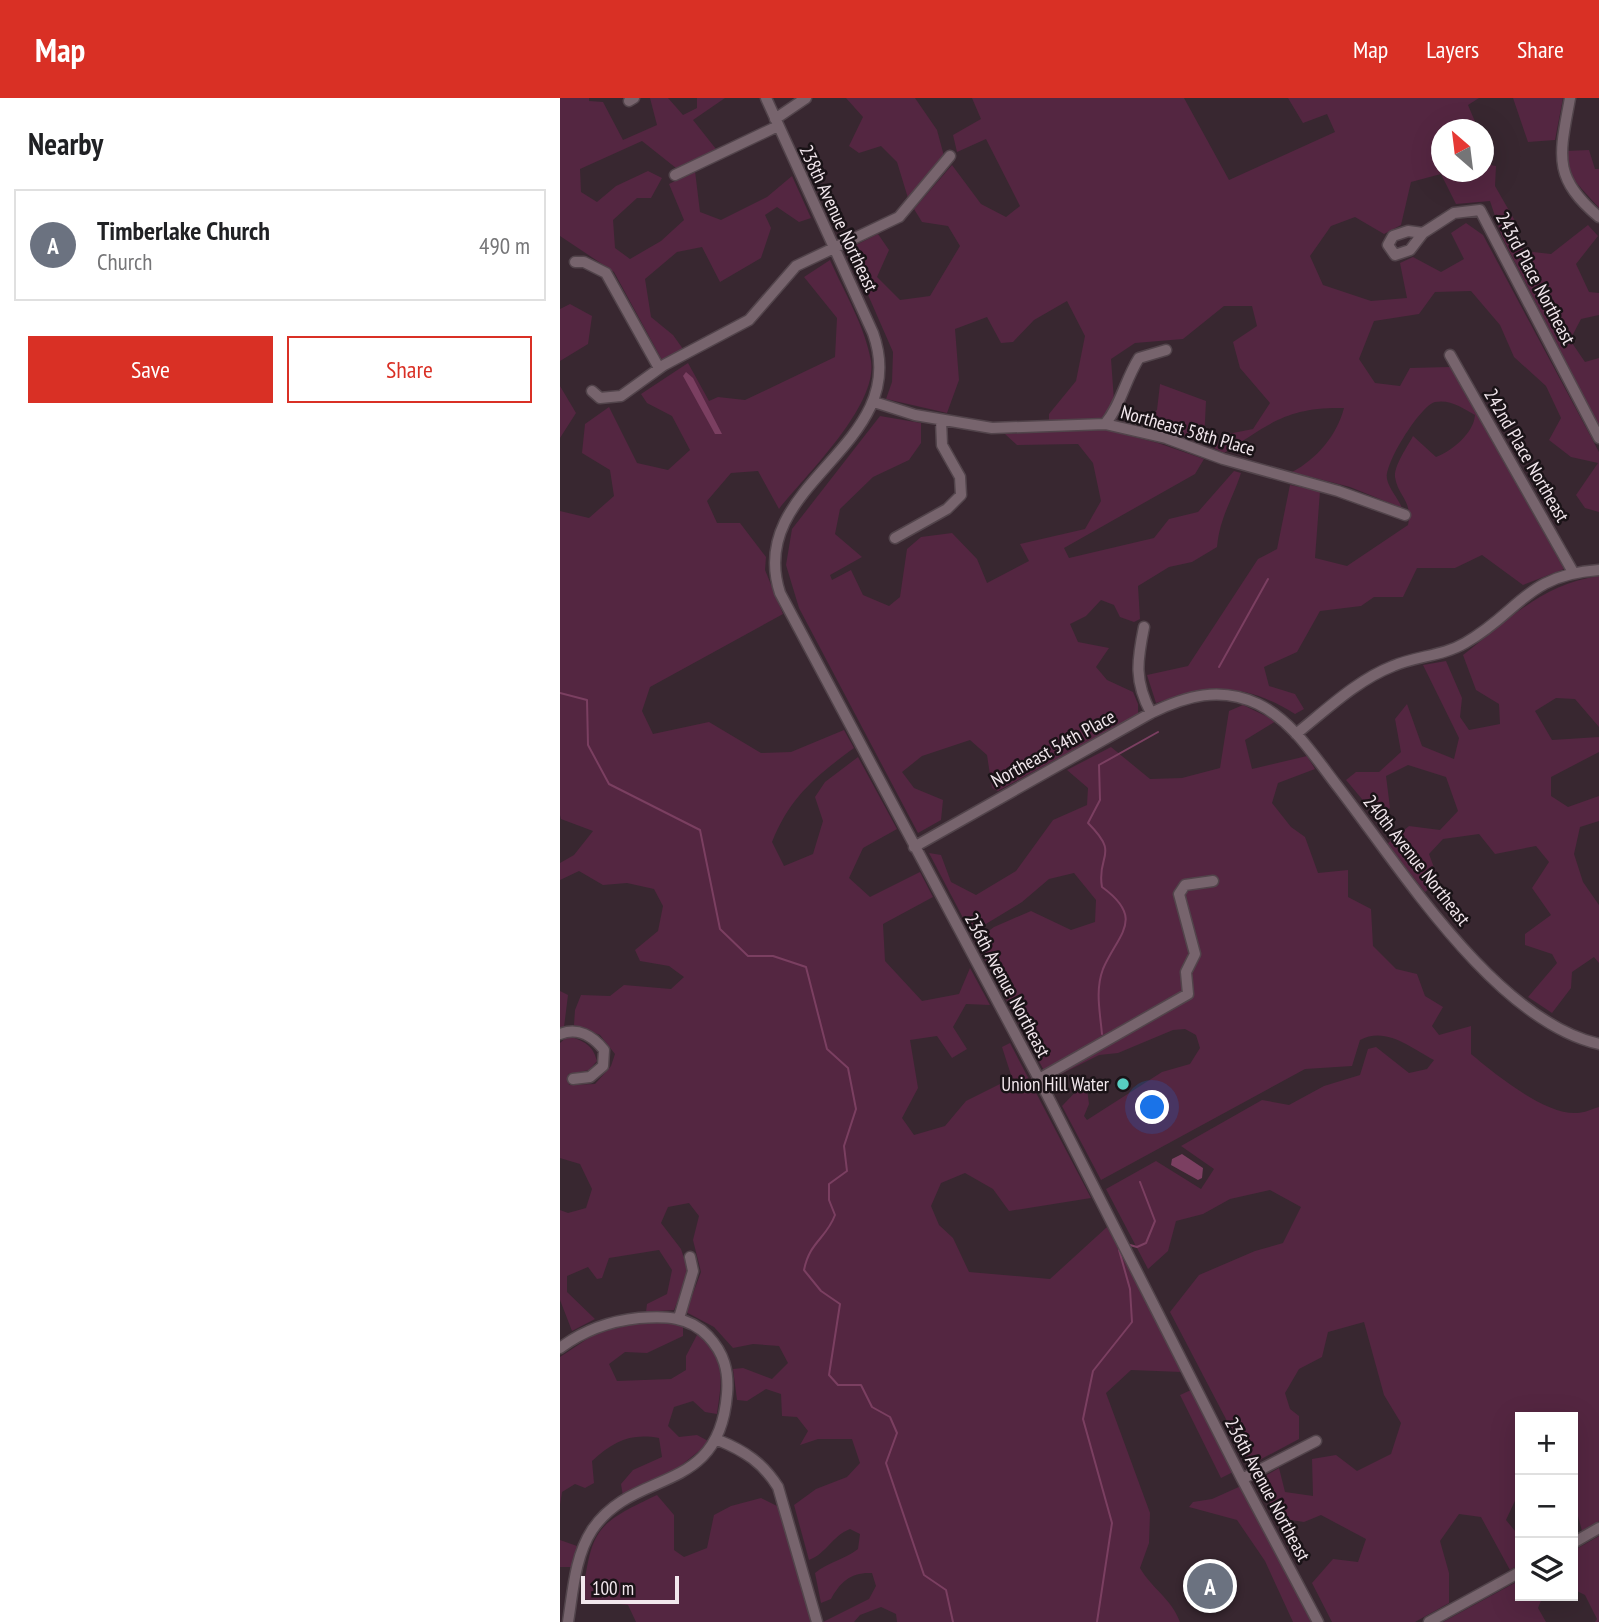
<!DOCTYPE html>
<meta charset="utf-8">
<style>
:root{--surface:#fff;--page:#f6f6f6;--text:#202124;--muted:#757577;--line:#e0e0e0;--accent:#d93025}
body{margin:0;font-family:"PT Sans Narrow",sans-serif;background:var(--page);color:var(--text)}
.controls{position:absolute;right:21px;bottom:21px;display:grid;overflow:hidden;border-radius:0px;box-shadow:0 7px 28px #0002}
.controls button{width:63px;height:63px;display:grid;place-items:center;padding:0;border:0;border-bottom:2px solid var(--line);background:var(--surface);color:var(--text);font:35px sans-serif}
.compass{position:absolute;left:871px;top:21px;width:63px;height:63px;border-radius:50%;background:var(--surface);box-shadow:0 7px 28px #0002;rotate:332deg}
.scale{position:absolute;left:21px;bottom:18px;width:98px;box-sizing:border-box;padding-left:7px;border:4px solid #f2e7ed;border-top:0;font-size:19px;line-height:24px;white-space:nowrap;color:#f2e7ed;-webkit-text-stroke:5px #1a1317;paint-order:stroke}
.you{position:absolute;left:593px;top:1010px;width:24px;height:24px;margin:-18px;border:5px solid #fff;border-radius:50%;background:#1a73e8;box-shadow:0 0 0 10px #1a73e833}
.badge{display:grid;place-items:center;width:46px;height:46px;border-radius:50%;background:var(--accent);color:#fff;font-size:23px;font-weight:700}
.pin{position:absolute;translate:-50% -50%;border:4px solid #fff;box-shadow:0 2px 7px #0006}
.list{margin:0;padding:0;list-style:none}
h2{display:flex;justify-content:space-between;align-items:center;height:91px;margin:0;padding:0 28px;font-size:30px}
h2 small{font-size:23px;font-weight:400;color:var(--muted)}
.list li{display:grid;grid-template-columns:46px 1fr auto;gap:21px;align-items:center;box-sizing:border-box;height:112px;margin:0 14px 14px;padding:0 14px;border:2px solid var(--line);border-radius:0px}
.list b{display:block;font-size:26px;white-space:nowrap}
.list p{margin:0;font-size:23px;white-space:nowrap;color:var(--muted)}
.list em{font-size:23px;font-style:normal;color:var(--muted)}
.actions{display:flex;gap:14px;padding:21px 28px}
.actions a{flex:1;padding:16px 0;border:2px solid var(--accent);border-radius:0px;text-align:center;font-size:24px;color:var(--accent)}
.actions .main{background:var(--accent);color:#fff}
.icon{flex:none;width:38px;height:38px;fill:none;stroke:currentColor;stroke-width:2;stroke-linecap:round;stroke-linejoin:round}
.map{position:relative;flex:none;width:1039px;height:1524px;overflow:hidden}
header{display:flex;align-items:center;gap:42px;box-sizing:border-box;height:98px;padding:0 35px;background:var(--accent);color:#fff}
header strong{font-size:33px}
nav{display:flex;gap:38px;margin-inline-start:auto;font-size:24px}
main{display:flex}
aside{flex:1;background:var(--surface)}
.map>svg:first-child{display:block}
.green{fill:#542641}
.water{fill:#7b3f61}
.lines{fill:none;stroke-linecap:round;stroke-linejoin:round}
.stream{stroke:#7b3f61;stroke-width:2}
.minor-casing{stroke:#52444b;stroke-width:13}
.minor{stroke:#77646d;stroke-width:10}
.poi-dot{fill:#57cec2;stroke:#1a1317;stroke-width:2.5}
.labels{text-anchor:middle;stroke-width:5;stroke-linejoin:round;paint-order:stroke}
.street-label{font-size:19px;fill:#f2e7ed;stroke:#1a1317}
.poi-label{font-size:19px;fill:#f2e7ed;stroke:#1a1317;text-anchor:end}
</style>
<header>
<strong>Map</strong>
<nav><a>Map</a><a>Layers</a><a>Share</a></nav>
</header>
<main>
<aside>
<h2>Nearby<small></small></h2>
<ul class="list">
<li><span class="badge" style="background:#6b7280">A</span><div><b>Timberlake Church</b><p>Church</p></div><em>490 m</em></li>
</ul>
<div class="actions"><a class="main">Save</a><a>Share</a></div>
</aside>
<div class="map">
<svg width="1039" height="1524" viewBox="0 0 1039 1524">
<rect width="100%" height="100%" fill="#382730"/>
<path class="green" d="M0,0H29V3L43,4L63,42L97,27L90,0H108L123,17L137,10V0H165L133,22L156,51L116,70L82,43L20,71L21,94L37,104L56,88L88,73L102,80L91,100H77L53,122L55,150L70,161L101,143L124,122L109,86L135,73L140,114L161,122L207,99L232,78L251,120L239,124L217,109L205,117L211,130L201,160L160,184L142,149L117,154L85,181L91,219L113,237L123,251L102,262L54,174L0,138Z
M286,0H355L377,32L384,58L348,100L337,64L321,48L299,55L289,48L303,19Z
M412,0H624L669,82L775,34L767,16L743,25L728,0H919L908,7L916,26L908,31L881,32V74H923L924,66L936,68L935,88L955,123L963,153L991,156L1028,127L1038,138L1016,166L1029,194L1039,195V217L1021,221L1010,242L1025,264L1039,260V329L942,139L930,103L896,106L881,76L851,84L841,127L824,136L795,119L771,128L750,158L763,187L811,203L847,200L840,165L853,159L881,174L904,161L891,135L906,125L923,137L1039,354V414L1025,410L1016,397L1038,365L1011,359L989,342L1001,320L986,288L954,259L940,227L911,193L875,194L859,216L814,223L799,261L815,285L840,288L850,270L890,269L1004,471L963,487L922,457L895,470H857L843,499H814L801,508L760,513L737,554L704,569L709,588L735,596L744,611L735,616C685,585 651,585 596,605L587,577L628,568L698,461L717,451L730,387L760,393L755,460L787,468L848,427C853,402 838,399 835,379C834,367 848,348 853,338L876,359C892,353 914,335 915,317C903,310 890,301 875,304C860,308 824,366 827,381C829,391 838,400 842,410L790,389L732,374C757,361 777,337 784,310C727,309 711,325 664,355L654,350L668,336L693,331L710,305L680,270L673,244L697,228L692,208H664L623,241L575,245L551,261L554,303L542,320L489,323V316L516,283L525,238L507,203L474,222L453,244L441,245L427,219L395,231L399,282L387,315L326,301L332,284L333,254L288,151L318,136L329,152L317,179L340,202L370,198L400,148L388,128L362,124L354,111L392,67L421,106L446,119L460,108L426,41L397,54L393,37L421,21Z
M953,0H1003L995,42L968,44Z
M1029,52L1035,71H1039V110L1012,80L1006,53Z
M270,162C284,194 305,228 311,263C318,308 246,377 219,411L198,373L171,375L147,403L157,425H180L206,459L205,472L223,516L90,589L82,613L93,636L149,624L201,655L231,654L284,632L294,650C256,678 230,699 212,744L224,768L253,756L263,723L255,699L265,684L298,659L337,731L303,750L289,780L310,799L360,774L373,799L323,826L325,863L362,903L399,896L410,870L430,907L406,906L393,929L407,951L392,960L377,938L350,942L358,990L342,1020L354,1037L385,1028L406,1003L452,980L442,949L450,945L531,1100L449,1113L433,1091L405,1075L381,1085L371,1108L379,1127L393,1140L409,1174L490,1181L547,1129L622,1274L571,1272L546,1295L590,1415L589,1445L580,1470C593,1492 611,1500 620,1524H337L336,1516L321,1509L300,1517L294,1524H263L309,1501L316,1488L312,1475C291,1474 280,1484 271,1501L261,1505L255,1475C268,1464 284,1462 298,1451L300,1436L290,1431C272,1438 267,1455 249,1462L234,1407L256,1391L287,1379L300,1365L292,1341H258L240,1347L248,1333L237,1319L222,1318L221,1296L206,1291L187,1303L177,1302L173,1271L183,1270L212,1281L228,1265L219,1248L193,1246L173,1250L154,1229L126,1214L141,1174L133,1142L139,1118L129,1105L108,1109L101,1125L121,1151L129,1175L114,1212L86,1214L87,1206L107,1196L112,1172L99,1152L49,1160L42,1180L37,1181L28,1169L7,1178V1194L35,1221L12,1233L0,1202V1112L8,1115L26,1110L32,1091L20,1066L0,1060V945L8,938C24,943 33,947 37,963L29,972L8,976L9,987L35,986L51,968L55,956L40,937L14,927L15,912L21,897L50,898L64,887L111,891L124,879L109,868L80,863L75,852L98,833L103,808L94,791L67,785L43,787L19,773L0,782V765L14,757L33,733L1,721L0,717V413L29,420L54,398L50,372L22,355L25,326L49,309L77,365L108,372L130,352L112,318L87,305L81,296L128,265L149,303L158,299L185,302L275,259L277,220L244,179Z
M10,206L32,218L28,246L0,263V211Z
M600,286L646,303L644,343L583,326L597,312Z
M0,288L16,315L0,340Z
M320,318L361,325V345L349,362L313,379L280,411L275,436L302,459L270,477L272,482L291,472L303,497L329,508L340,499L347,451L361,439L392,435L417,461L427,485L469,463L460,446L525,431L541,403L533,365L518,346L457,347L445,336L542,331L598,345L644,361L635,376L504,450L509,460L594,440L609,421L638,414L674,373L681,375C672,403 660,418 657,449L632,464L609,469L578,488L580,521L574,524L560,519L554,507L541,502L526,518L510,526L518,544L549,550L536,569L547,582L573,594L578,606V617L438,693L432,690L427,657L410,642L362,658L342,674L354,690L383,702L381,722L358,735L239,510L226,467L232,431Z
M1039,478V629L1015,601L996,600L975,613L992,642L1039,639V654L991,679V698L1008,709L1039,698V723L1020,729L1014,756L1023,784L1039,807V865L1034,859L1012,874L1011,890L992,915L968,899L997,865L992,856L965,847V836L991,817L972,790L989,764L976,748L935,756L919,736L883,741L869,756L879,783L865,794L827,746L849,728L880,732L898,713L886,679L848,667L826,678L830,710L817,719L786,682L796,674H819L841,654L835,621L847,606L862,648L894,661L899,640L863,567L886,563L902,600L900,619L909,632L940,626L939,606L916,592L903,557C948,523 981,486 1039,478Z
M683,607L716,623L685,642L692,671L747,658L755,671L718,685L712,705L731,729L745,739L758,775L788,772V799L811,811L813,848L836,871L857,876L865,898L883,909L872,928L879,937L911,928V956C935,976 985,1017 1017,1015C1024,1015 1032,1011 1039,1009V1423L1022,1433L1013,1399V1319H960V1392L946,1422L960,1439V1466L950,1472L921,1419L899,1416L880,1443L889,1475V1505L855,1524H772L752,1485L773,1461L798,1464L806,1441L761,1417L744,1424L718,1420L698,1382L719,1370L725,1394L753,1398L752,1361L776,1357L797,1373L831,1356L841,1325L824,1297L804,1224L768,1234L762,1259L739,1271L725,1295L730,1311L739,1318V1341L690,1367L610,1214L639,1177L695,1153L723,1145L741,1109L710,1092L670,1101L643,1116L616,1123L608,1153L588,1171L546,1091L596,1063L641,1091L654,1071L621,1048L702,1002L729,1007L764,988L800,977L808,951L816,949L849,975L867,971L874,962C851,950 826,928 800,942L792,968L745,971L541,1082L502,1008L526,983L529,1006L524,1018L527,1022L602,974L630,966L640,950L636,937L625,931L613,932L558,955L539,957L489,982L415,843L434,829L471,813L511,832L535,824L536,802L514,775L489,781L462,804L411,835L369,755L381,757L391,784L416,797L456,773L493,722L527,707L528,690L507,672L551,649L590,681L622,680L660,670L669,613Z
M0,893L8,897L4,929L0,931Z
M92,1222L123,1227V1238L87,1255L65,1254L49,1266L57,1283L111,1281L126,1272V1258L138,1235C166,1263 162,1280 157,1316L145,1314L133,1303L114,1309L108,1328L119,1339L137,1337L150,1344L118,1370L63,1398L61,1386L73,1372L102,1359L99,1340C70,1335 54,1343 32,1363L34,1385L25,1390L15,1386L2,1394L0,1407V1259L36,1235Z
M631,1292L673,1374L661,1380L620,1297Z
M681,1388L751,1524H733L705,1463L677,1422L629,1409L633,1404L652,1401Z
M97,1397L114,1417V1452L124,1459L147,1450L154,1417L171,1408L201,1400L221,1410L251,1524H76L68,1507L22,1501C32,1432 33,1427 97,1397Z
M1039,1438V1524H1035L1037,1521L1025,1497L1013,1491V1453Z
M0,1442L17,1448L12,1469H0Z
M960,1482V1498H983L978,1510L986,1524H883Z"/>
<path class="water" d="M126,274L133,280L162,336H155L123,278Z
M622,1056L643,1070L642,1080L638,1082L611,1067L612,1061Z"/>
<g class="lines">
<path class="stream" d="M659,569L708,481
M0,595L27,602L28,647L49,686L140,732L160,831L188,858H213L246,869L267,951L288,970L296,1011L284,1048L287,1073L269,1086V1102L275,1117C266,1141 250,1143 244,1172L261,1193L280,1206L269,1277L278,1287H301L312,1309L330,1319L337,1335L326,1365L364,1477L386,1492L393,1524
M542,936C540,914 535,892 543,871C558,836 586,821 542,789C536,756 561,758 528,725L540,702L539,667L598,634
M570,1147L577,1149L586,1145L595,1123L580,1084
M537,1524L552,1425L523,1321L533,1273L572,1224L570,1191L559,1152"/>
<g class="minor-casing">
<path id="minor" d="M206,0L313,235C354,349 184,384 220,495L479,981L682,1381L758,1524
M1010,0C1000,56 991,79 1039,119
M69,3L74,0
M215,21L246,0
M115,77L218,28
M863,135L850,152L835,157L828,147L833,138L848,133L863,135L894,115L920,112L1039,340
M15,164H24L46,175L99,270
M890,257L1013,474
M32,293L40,300L61,298L104,267L189,222L236,168L339,119L390,58
M314,304L355,317L432,330L545,326L606,340L663,361L778,393L845,417
M545,326C561,307 565,282 579,260L606,252
M335,440L387,411L401,397L400,379L382,347L381,322
M584,529C577,563 574,583 591,615
M736,636C766,612 797,582 833,568C856,558 883,558 905,545C960,514 965,477 1039,472
M354,749L591,615C626,598 660,588 698,606C731,622 753,656 775,685C839,767 934,922 1039,946
M0,936C18,929 33,938 44,952L43,968L30,979L13,981
M479,981L628,896L626,874L635,856L619,796L625,787L653,783
M119,1220L133,1173L130,1159
M0,1250C24,1232 50,1223 79,1220C105,1218 129,1218 148,1238C164,1255 169,1273 167,1296C159,1399 74,1369 32,1432C15,1458 13,1493 8,1524
M158,1342C185,1353 203,1365 218,1389L257,1524
M682,1381L756,1343
M1013,1445L1039,1430
M869,1524L960,1474"/>
</g>
<use href="#minor" class="minor"/>
</g>
<circle class="poi-dot" cx="563" cy="986" r="7"/>
<g class="labels">
<g class="street-label">
<text transform="translate(279 120) rotate(65)" y="7">238th Avenue Northeast</text>
<text transform="translate(976 180) rotate(62)" y="7">243rd Place Northeast</text>
<text transform="translate(628 332) rotate(16)" y="7">Northeast 58th Place</text>
<text transform="translate(967 357) rotate(60)" y="7">242nd Place Northeast</text>
<text transform="translate(493 650) rotate(-29)" y="7">Northeast 54th Place</text>
<text transform="translate(857 762) rotate(52)" y="7">240th Avenue Northeast</text>
<text transform="translate(448 887) rotate(62)" y="7">236th Avenue Northeast</text>
<text transform="translate(708 1391) rotate(62)" y="7">236th Avenue Northeast</text>
</g>
<g class="poi-label">
<text x="549" y="993">Union Hill Water</text>
</g>
</g>
</svg>
<div class="controls">
<button>+</button>
<button>−</button>
<button><svg class="icon" aria-label="layers" viewBox="0 0 24 24"><path d="M12 4l9 5-9 5-9-5zM3 14l9 5 9-5"/></svg></button>
</div>
<svg class="compass" viewBox="-18 -18 36 36"><path d="M0-13l5 13h-10z" fill="#e53935"/><path d="M0 13l5-13h-10z" fill="#757577"/></svg>
<div class="scale">100 m</div>
<div class="you"></div>
<div class="pin badge" style="left:650px;top:1488px;background:#6b7280">A</div>
</div>
</main>
